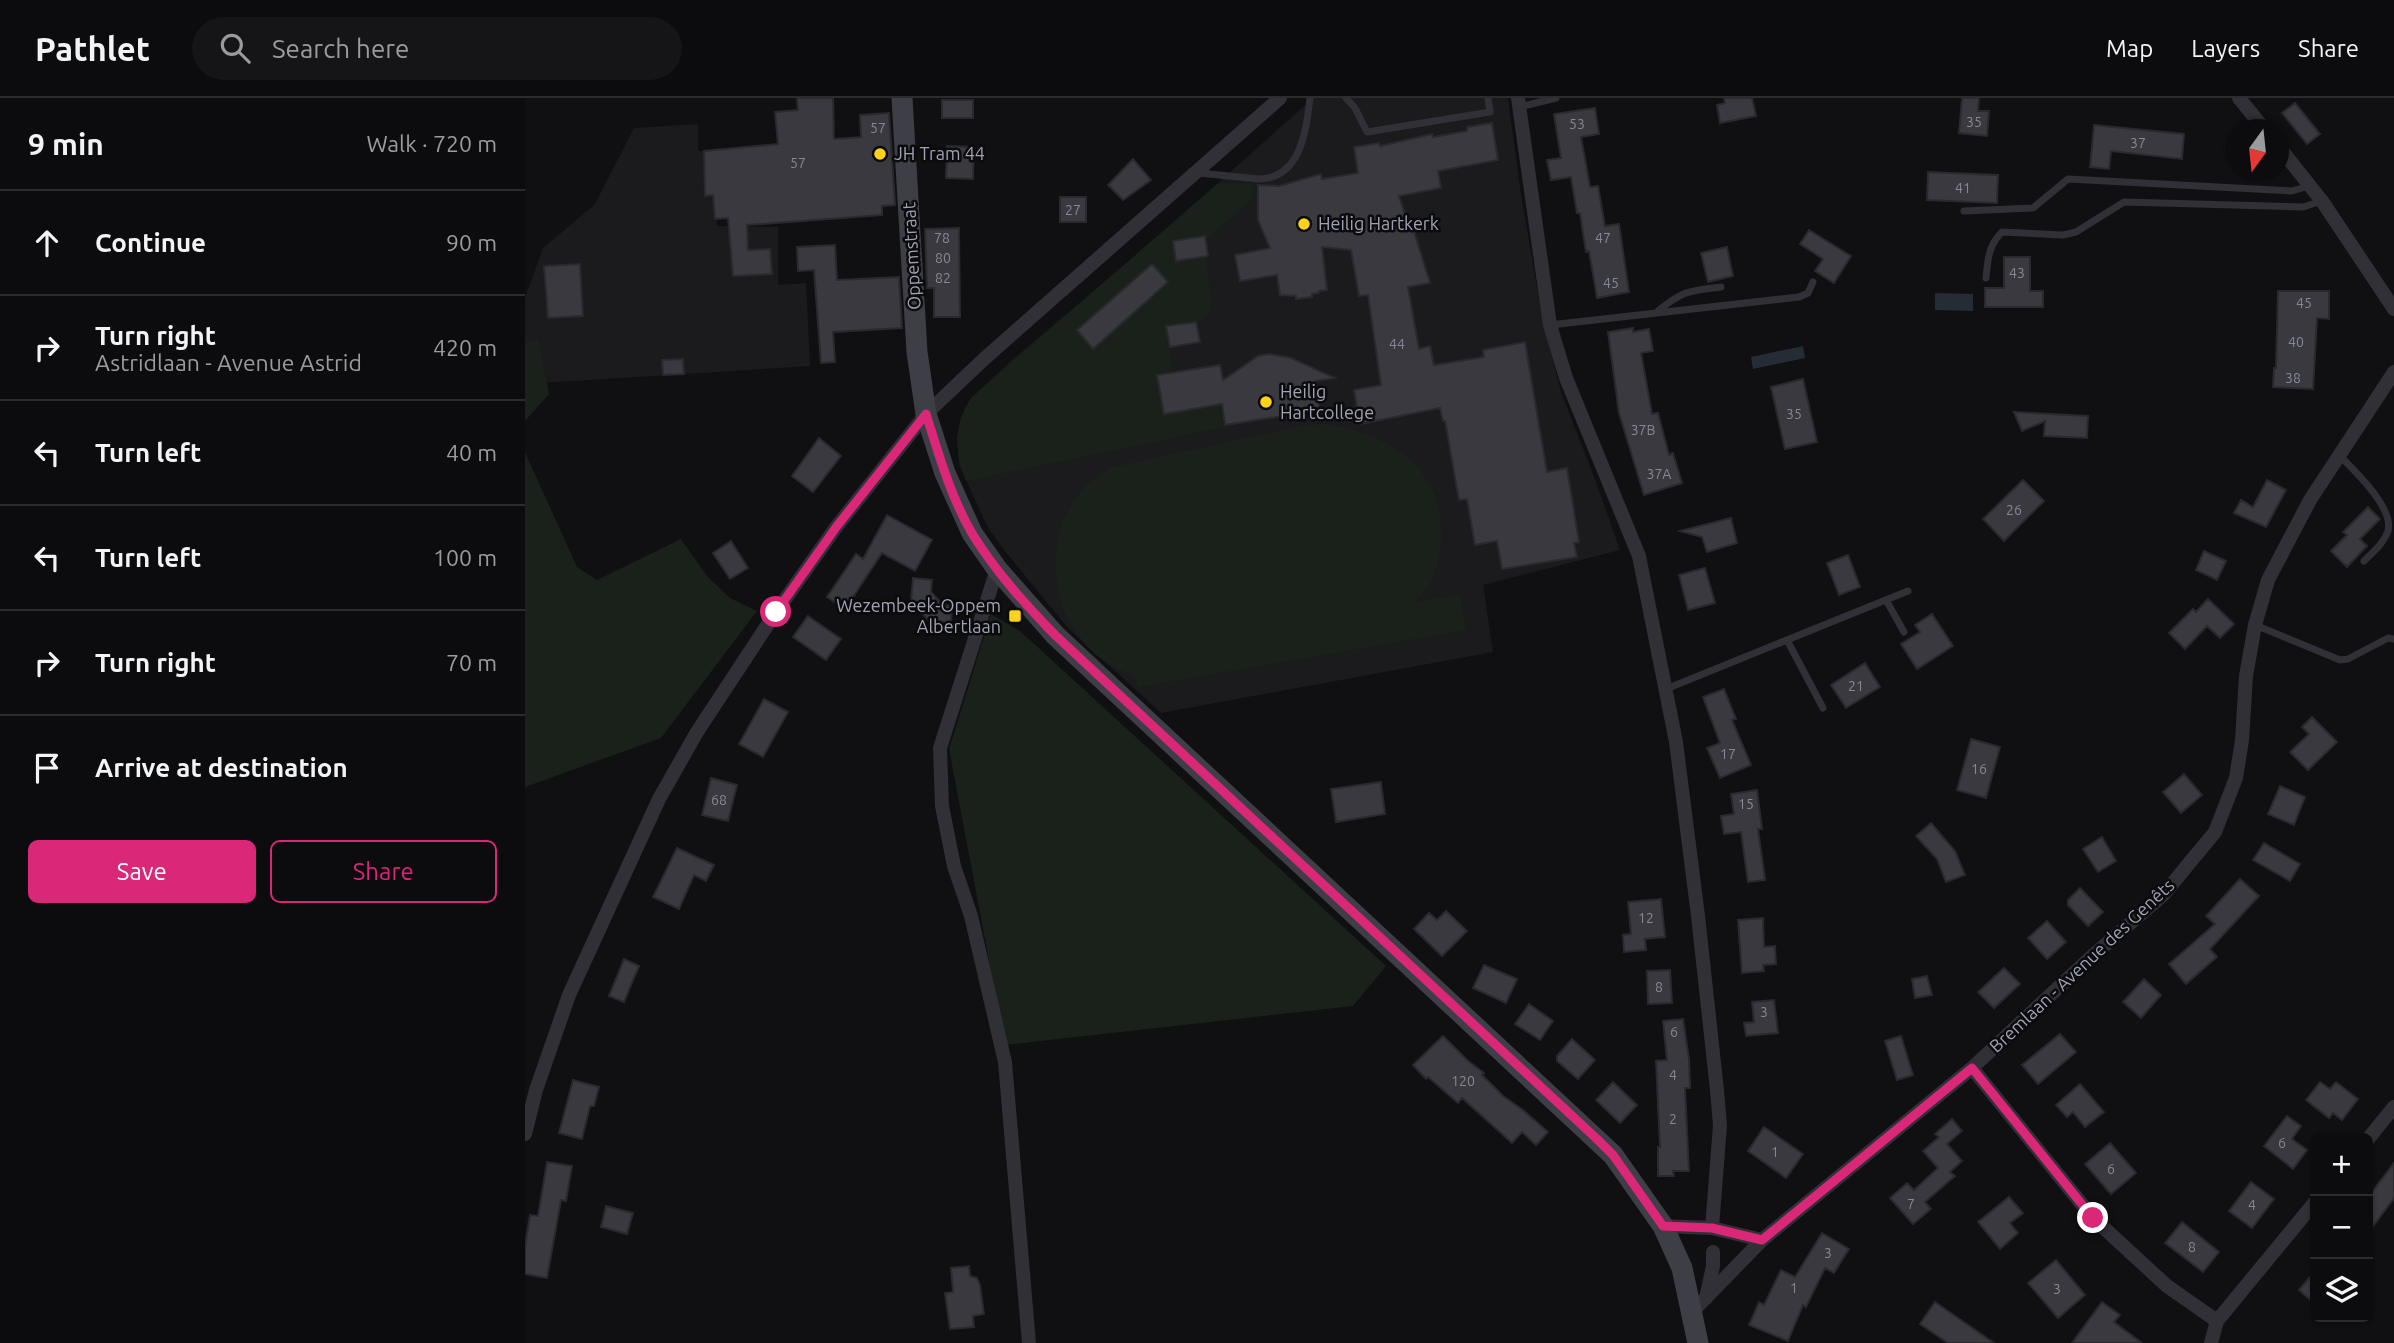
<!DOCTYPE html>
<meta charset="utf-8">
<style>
:root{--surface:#0c0b0d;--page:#151416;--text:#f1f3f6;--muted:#9a9b9d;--line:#2c2b2e;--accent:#db2777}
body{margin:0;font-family:Ubuntu,sans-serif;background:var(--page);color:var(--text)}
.controls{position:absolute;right:21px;bottom:21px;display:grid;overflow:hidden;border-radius:10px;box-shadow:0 2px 5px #0004}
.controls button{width:63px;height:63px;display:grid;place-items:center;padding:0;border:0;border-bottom:2px solid var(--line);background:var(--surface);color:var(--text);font:35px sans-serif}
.compass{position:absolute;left:1701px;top:21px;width:63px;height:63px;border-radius:50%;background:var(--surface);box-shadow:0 2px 5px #0004;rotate:195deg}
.stop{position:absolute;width:21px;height:21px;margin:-16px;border:5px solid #db2777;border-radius:50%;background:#fff}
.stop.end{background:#db2777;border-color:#fff;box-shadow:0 2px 7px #0008}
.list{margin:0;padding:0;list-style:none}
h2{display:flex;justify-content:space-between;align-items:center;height:91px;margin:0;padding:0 28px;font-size:30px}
h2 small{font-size:23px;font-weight:400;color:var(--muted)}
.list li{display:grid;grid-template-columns:46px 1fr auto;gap:21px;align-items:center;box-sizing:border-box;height:105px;padding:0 28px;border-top:2px solid var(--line)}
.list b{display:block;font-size:26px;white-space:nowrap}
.list p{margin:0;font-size:23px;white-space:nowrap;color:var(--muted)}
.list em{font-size:23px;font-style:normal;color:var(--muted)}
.actions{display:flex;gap:14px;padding:21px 28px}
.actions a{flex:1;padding:16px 0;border:2px solid var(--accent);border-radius:10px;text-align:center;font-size:24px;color:var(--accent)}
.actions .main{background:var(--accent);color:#fff}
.icon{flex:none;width:38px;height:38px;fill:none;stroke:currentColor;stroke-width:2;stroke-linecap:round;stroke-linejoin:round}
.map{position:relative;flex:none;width:1869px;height:1245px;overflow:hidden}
header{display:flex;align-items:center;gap:42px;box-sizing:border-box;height:98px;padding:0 35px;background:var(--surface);border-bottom:2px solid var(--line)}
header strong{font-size:33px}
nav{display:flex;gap:38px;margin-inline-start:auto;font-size:24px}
.search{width:490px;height:63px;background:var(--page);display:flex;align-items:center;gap:18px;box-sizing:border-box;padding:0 24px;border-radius:38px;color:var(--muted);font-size:26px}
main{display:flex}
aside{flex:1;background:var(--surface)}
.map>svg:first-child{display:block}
.built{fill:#1b1b1e}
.green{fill:#1a211b}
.water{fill:#252c35}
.building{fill:#39393f;stroke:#2a292d;stroke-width:2}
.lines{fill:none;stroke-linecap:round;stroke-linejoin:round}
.lane{stroke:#303036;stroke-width:7}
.street{stroke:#303036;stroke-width:14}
.secondary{stroke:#3e3f46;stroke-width:21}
.route{stroke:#db2777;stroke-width:9}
.poi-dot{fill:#ffd21a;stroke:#0b0a0c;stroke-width:2.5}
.labels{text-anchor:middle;stroke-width:5;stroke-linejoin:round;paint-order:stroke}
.number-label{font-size:14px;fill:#868896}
.poi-label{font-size:18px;fill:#9fa2b3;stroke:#0b0a0c;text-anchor:start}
.street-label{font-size:18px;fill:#9fa2b3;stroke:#0b0a0c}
</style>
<header>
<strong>Pathlet</strong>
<div class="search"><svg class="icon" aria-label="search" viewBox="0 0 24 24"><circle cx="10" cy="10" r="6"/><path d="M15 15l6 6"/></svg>Search here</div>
<nav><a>Map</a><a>Layers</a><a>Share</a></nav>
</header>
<main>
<aside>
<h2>9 min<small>Walk · 720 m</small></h2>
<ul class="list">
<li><svg class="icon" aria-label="ahead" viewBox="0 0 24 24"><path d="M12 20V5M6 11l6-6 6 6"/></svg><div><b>Continue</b></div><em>90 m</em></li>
<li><svg class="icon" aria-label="right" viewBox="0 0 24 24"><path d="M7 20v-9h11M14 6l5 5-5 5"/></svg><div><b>Turn right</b><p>Astridlaan - Avenue Astrid</p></div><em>420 m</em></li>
<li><svg class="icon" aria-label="left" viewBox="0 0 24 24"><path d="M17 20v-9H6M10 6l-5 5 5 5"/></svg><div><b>Turn left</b></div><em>40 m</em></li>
<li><svg class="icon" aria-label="left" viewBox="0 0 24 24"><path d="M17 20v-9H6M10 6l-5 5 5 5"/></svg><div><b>Turn left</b></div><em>100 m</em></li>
<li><svg class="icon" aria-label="right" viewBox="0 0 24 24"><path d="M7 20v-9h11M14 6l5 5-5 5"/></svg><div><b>Turn right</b></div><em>70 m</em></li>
<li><svg class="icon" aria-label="arrive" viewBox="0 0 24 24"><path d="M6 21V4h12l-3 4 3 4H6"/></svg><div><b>Arrive at destination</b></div></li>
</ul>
<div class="actions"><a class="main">Save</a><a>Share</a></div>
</aside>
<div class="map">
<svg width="1869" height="1245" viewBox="0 0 1869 1245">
<rect width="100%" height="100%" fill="#100f11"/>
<path class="built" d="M788,0H983L996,97L1018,223L1036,294L1071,384L1095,452L958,487L968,554L636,615L543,530L479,452L462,428L434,366L432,339L436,320L446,300L486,263L652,122Z
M173,26V53H179L180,90H187L192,128L253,129V187L281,185L285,268L0,286V200L18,150L70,106L109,30Z"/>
<path class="green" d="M728,85L727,101L679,143L686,202L685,216L671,225L641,230L648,275L694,304L699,329L441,383C430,355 428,327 446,300L692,86Z
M13,241L24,296L0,323V245Z
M802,326C858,335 914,366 916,429C917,449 914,469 904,487C900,493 895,498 890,504L935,497L941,532L613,589L609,577C591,571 576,563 563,549C513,499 520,400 588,369L781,327Z
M0,354L52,469L72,482L156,441L182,478L205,500L232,513L136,640L0,689Z
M466,516L495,533L861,868L828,908L480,947L424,651Z"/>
<path class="water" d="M1410,195L1448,196V213L1410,212Z
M1278,248L1280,260L1228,271L1226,259Z"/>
<path class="building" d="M272,0H308L309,41L336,39L335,17L364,15L370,107L357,108V117L222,127L223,152L245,151L247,176L208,178L203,120L190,121L188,97L180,98L179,53L253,46L250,14L273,12Z
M1199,0H1227L1231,18L1195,25L1192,7L1200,5Z
M1437,0H1454L1453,13H1464L1462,38L1434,35Z
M417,2H448V20H417Z
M1770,5L1795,36L1782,46L1757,15Z
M1070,10L1074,36L1056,39L1065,89L1073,88L1080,128L1094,126L1104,194L1072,200L1064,153L1061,154L1055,115H1052L1046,79L1026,82L1022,62L1036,60L1029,16Z
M967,25L973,62L913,73L916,90L874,98L884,128L887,127L905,185L883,189L894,251L905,248L909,267L959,259L958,252L1000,244L1022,374L1042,370L1054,444L1049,445L1052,459L977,471L972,443L950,447L942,401L934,402L920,323H918L915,310L835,326L829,292L856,287L843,197L834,198L826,152L797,149L802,192L794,193V195L787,196V199L771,201V198L755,197L752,177L715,183L710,157L745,150L733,122V87L754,88L796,76L797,81L833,75L829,49L854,45L855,48L907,36L908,39L942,33V29Z
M1569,27L1659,36L1657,61L1586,53L1584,71L1565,69Z
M422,48L449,49L448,81L421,80Z
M608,61L626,82L598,102L583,87Z
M1403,74L1473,77L1472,105L1402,102Z
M535,99H561V124H535Z
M434,130L435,219H409V190H402L400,131Z
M1284,132L1326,158L1309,185L1290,173L1298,161L1275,146Z
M680,138L683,158L651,163L648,143Z
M310,147L312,182L374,179L377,230L308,234L310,264L296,265L289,172L273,173L272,149Z
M1202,149L1208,178L1183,184L1176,155Z
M1479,159H1505V193H1518V209H1460V190H1479Z
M55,166L58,218L23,220L19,168Z
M627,166L643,184L568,251L552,232Z
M1753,193H1804V221L1792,220L1788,291L1748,289L1749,270H1751Z
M671,224L675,244L645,249L641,228Z
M1108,230V234L1124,231L1128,253L1116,255L1127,316L1133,315L1144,357L1148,355L1157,385L1119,397L1094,315L1083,234Z
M745,256L766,260L810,280L790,283L795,312L700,327L697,306L639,316L632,277L695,267L698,282L733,258Z
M158,261L159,276L138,277L137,262Z
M1278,281L1292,344L1260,351L1246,289Z
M1489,314L1563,318L1562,340L1519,338L1520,323L1497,333Z
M294,340L316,358L288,394L267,378Z
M1498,382L1519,403L1479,443L1458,421Z
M1742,382L1761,392L1741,429L1709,415L1716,402L1728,409Z
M1843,409L1855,421L1835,441L1842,448L1822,469L1806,453L1822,437L1818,434Z
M362,417L407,442L390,473L357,455L320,511L302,499L331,456L338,461Z
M1206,420L1212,445L1182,454L1177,439L1155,433Z
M206,443L223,470L205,481L188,455Z
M1679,453L1701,463L1692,482L1671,472Z
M1323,457L1335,489L1314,497L1302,465Z
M1180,470L1190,505L1163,512L1154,477Z
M388,480L407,482L406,494L418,507L427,508L426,525L404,523L386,504Z
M1683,501L1709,526L1695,540L1682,528L1660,551L1644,535L1668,511L1671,514Z
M1407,516L1428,548L1392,571L1376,546L1395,534L1390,527Z
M283,518L316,541L301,562L268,539Z
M1340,565L1355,589L1321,610L1306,587Z
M1199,591L1211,621L1207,622L1226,667L1195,680L1182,650L1195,645L1178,599Z
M239,601L263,614L238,659L214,646Z
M1787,619L1812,644L1783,672L1765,654L1784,636L1777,629Z
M1446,641L1475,649L1461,700L1432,692Z
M1659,676L1677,697L1656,715L1638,694Z
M186,680L212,687L203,723L177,717Z
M856,684L860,716L811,724L806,691Z
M1755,688L1780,699L1769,727L1743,716Z
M1232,692L1237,731H1233L1240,782L1223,784L1216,734L1199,736L1196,718L1209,716L1206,696Z
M1406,725L1430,753L1440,777L1421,784L1412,761L1391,738Z
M1577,739L1591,763L1573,774L1558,751Z
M1739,745L1775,766L1765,783L1728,762Z
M152,750L189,767L181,783L169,777L154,811L128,799Z
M1715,781L1734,798L1685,851L1692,859L1661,886L1644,866L1690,826L1681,818Z
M1555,790L1578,814L1563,828L1543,807V802Z
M1136,801L1140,839L1120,841L1121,852L1099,854L1098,837L1106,836L1103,804Z
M921,813L942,833L917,858L889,831L904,815L912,822Z
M1238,820L1239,849L1250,848L1251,866L1238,867L1239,873L1217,875L1213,822Z
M1522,823L1541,844L1522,861L1503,840Z
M99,861L114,868L99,904L84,898Z
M959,867L992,881L981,905L948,890Z
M1479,870L1495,886L1469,910L1453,894Z
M1145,872L1147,905L1123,906L1122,873Z
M1402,878L1407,897L1390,900L1387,881Z
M1619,881L1636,897L1616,920L1598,904Z
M1249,902L1253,935L1221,938L1219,925L1229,924L1227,904Z
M1004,906L1028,923L1015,942L990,926Z
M1158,921L1164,961L1165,990H1160L1164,1073H1148L1149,1078H1133V1049H1135L1131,963L1142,962L1138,923Z
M1535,936L1551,954L1513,986L1497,967Z
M918,938L942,962L959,975L957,977L978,998L998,1012L1023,1034L1011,1047L997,1034L987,1045L937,1000L933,1005L903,979L901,981L888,967Z
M1376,938L1388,977L1372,982L1360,943Z
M1047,941L1070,962L1053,981L1032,963V958Z
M48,982L74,989L69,1008H65L57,1041L34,1035Z
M1088,984L1112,1007L1095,1025L1071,1002Z
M1795,984L1805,991L1811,984L1833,1001L1817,1022L1808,1015L1804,1020L1781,1002Z
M1555,986L1579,1014L1560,1029L1548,1014L1542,1019L1531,1007Z
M1762,1018L1776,1028L1767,1041L1782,1052L1768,1071L1739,1048Z
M1427,1021L1437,1033L1422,1046L1437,1063L1425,1074L1430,1078L1400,1104L1406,1111L1388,1126L1365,1100L1382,1085L1389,1092L1413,1070L1398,1053L1414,1039L1410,1036Z
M1239,1029L1278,1056L1261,1080L1223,1053Z
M1585,1045L1611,1075L1586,1096L1560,1066Z
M22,1064L47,1068L41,1103L36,1102L22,1180L0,1176V1148L5,1117L13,1118Z
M1869,1065V1100L1843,1135V1099Z
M1726,1084L1749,1101L1727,1130L1704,1113Z
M1484,1099L1498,1115L1485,1125L1493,1135L1475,1151L1453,1124Z
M81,1108L108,1115L102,1136L76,1129Z
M1657,1124L1694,1154L1678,1174L1640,1145Z
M1297,1135L1324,1151L1309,1175L1300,1170L1281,1209L1278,1207L1263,1243L1224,1227L1234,1204L1239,1207L1256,1172L1270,1179Z
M1531,1162L1560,1197L1533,1220L1503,1185Z
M444,1168L445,1178L452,1180L455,1187L459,1216L448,1218L449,1229L425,1231L420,1195L428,1194L426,1170Z
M1790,1173V1206L1774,1192Z
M1410,1204L1469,1245H1423L1395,1226Z
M1577,1204L1595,1217L1589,1224L1617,1245H1547Z"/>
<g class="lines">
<path class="lane" d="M821,0L830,10L842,34L965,14L963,0
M994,9L1031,0
M674,75L734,81C776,80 781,33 785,0
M1439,113L1508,110L1543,81L1767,93L1784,88
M1461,180C1463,161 1463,148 1477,134L1538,137L1551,134L1599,104L1778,109L1797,103
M1133,213C1158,192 1164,193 1196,189
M1025,227L1274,199L1283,195L1288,184
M1815,358C1830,373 1869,410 1863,433C1859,445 1848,454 1839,463
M1361,502L1379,534
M1730,527L1815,562L1823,561L1863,540L1869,541
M1262,542L1298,610
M1141,591L1383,493"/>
<path class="street" d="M993,0L1025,227L1041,280L1114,458L1151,644L1173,818L1192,992L1195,1027L1187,1130
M1714,0L1740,32
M1754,49L1797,103L1869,211
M472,471L415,650L417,708L429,768L446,818L480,964L504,1245
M1447,970L1568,1120L1642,1188L1692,1223
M0,1036L11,992L44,897L134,701L172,634L251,514L312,428L401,316L459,261L755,0
M1843,1041L1869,1009
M1138,1128L1187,1130L1237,1142
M1181,1200L1188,1168V1154
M1166,1215L1237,1142L1447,970L1565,860L1638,797L1690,734L1711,680L1717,642L1721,578L1730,527L1743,482L1785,402L1869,274
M1686,1245L1692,1223L1790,1104"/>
<path class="secondary" d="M377,0L392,254L401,316L420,375L447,435L472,471L530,537L1088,1057L1138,1128L1157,1170L1173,1245"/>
</g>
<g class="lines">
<path class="route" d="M251,514L312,428L401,316C414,357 426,400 448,437C471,474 500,506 530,537L1073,1042L1088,1057L1138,1128L1187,1130L1237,1142L1447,970L1568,1120"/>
</g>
<g class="poi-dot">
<circle cx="355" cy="56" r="7"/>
<circle cx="779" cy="126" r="7"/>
<circle cx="741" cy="304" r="7"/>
<rect x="483" y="511" width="14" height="14" rx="3.5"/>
</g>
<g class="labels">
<g class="number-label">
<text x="1449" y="29">35</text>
<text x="1052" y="31">53</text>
<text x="353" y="35">57</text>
<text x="1613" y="50">37</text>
<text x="273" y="70">57</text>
<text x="1438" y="95">41</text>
<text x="548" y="117">27</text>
<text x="417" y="145">78</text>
<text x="1078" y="145">47</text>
<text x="418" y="165">80</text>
<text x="1492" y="180">43</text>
<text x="418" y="185">82</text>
<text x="1086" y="190">45</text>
<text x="1779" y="210">45</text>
<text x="1771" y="249">40</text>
<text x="872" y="251">44</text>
<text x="1768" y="285">38</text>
<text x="1269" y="321">35</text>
<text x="1118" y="337">37B</text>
<text x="1134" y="381">37A</text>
<text x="1489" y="417">26</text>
<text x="1331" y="593">21</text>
<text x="1203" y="661">17</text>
<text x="1454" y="676">16</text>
<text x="194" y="707">68</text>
<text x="1221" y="711">15</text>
<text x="1121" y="825">12</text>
<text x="1134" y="894">8</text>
<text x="1239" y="919">3</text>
<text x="1149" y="939">6</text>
<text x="1148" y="982">4</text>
<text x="938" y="988">120</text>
<text x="1148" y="1026">2</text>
<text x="1757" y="1050">6</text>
<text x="1250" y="1059">1</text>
<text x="1586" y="1076">6</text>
<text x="1386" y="1111">7</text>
<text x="1727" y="1112">4</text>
<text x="1667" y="1154">8</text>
<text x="1303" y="1160">3</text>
<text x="1269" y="1195">1</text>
<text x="1532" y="1196">3</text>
</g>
<g class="poi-label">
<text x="369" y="62">JH Tram 44</text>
<text x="793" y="132">Heilig Hartkerk</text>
<text x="755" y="300">Heilig<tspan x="755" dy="21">Hartcollege</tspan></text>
<text x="476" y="514" text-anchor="end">Wezembeek-Oppem<tspan x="476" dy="21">Albertlaan</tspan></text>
</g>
<g class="street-label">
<text transform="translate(387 158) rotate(-93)" y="6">Oppemstraat</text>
<text transform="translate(1557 868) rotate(-43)" y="6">Bremlaan - Avenue des Genêts</text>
</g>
</g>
</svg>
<div class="controls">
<button>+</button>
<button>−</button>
<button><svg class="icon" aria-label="layers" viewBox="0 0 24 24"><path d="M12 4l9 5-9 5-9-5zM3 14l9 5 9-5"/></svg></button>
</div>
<svg class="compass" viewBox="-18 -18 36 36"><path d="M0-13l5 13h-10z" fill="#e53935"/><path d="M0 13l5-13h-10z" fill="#9a9b9d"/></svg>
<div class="stop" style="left:251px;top:514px"></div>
<div class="stop end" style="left:1568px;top:1120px"></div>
</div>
</main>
